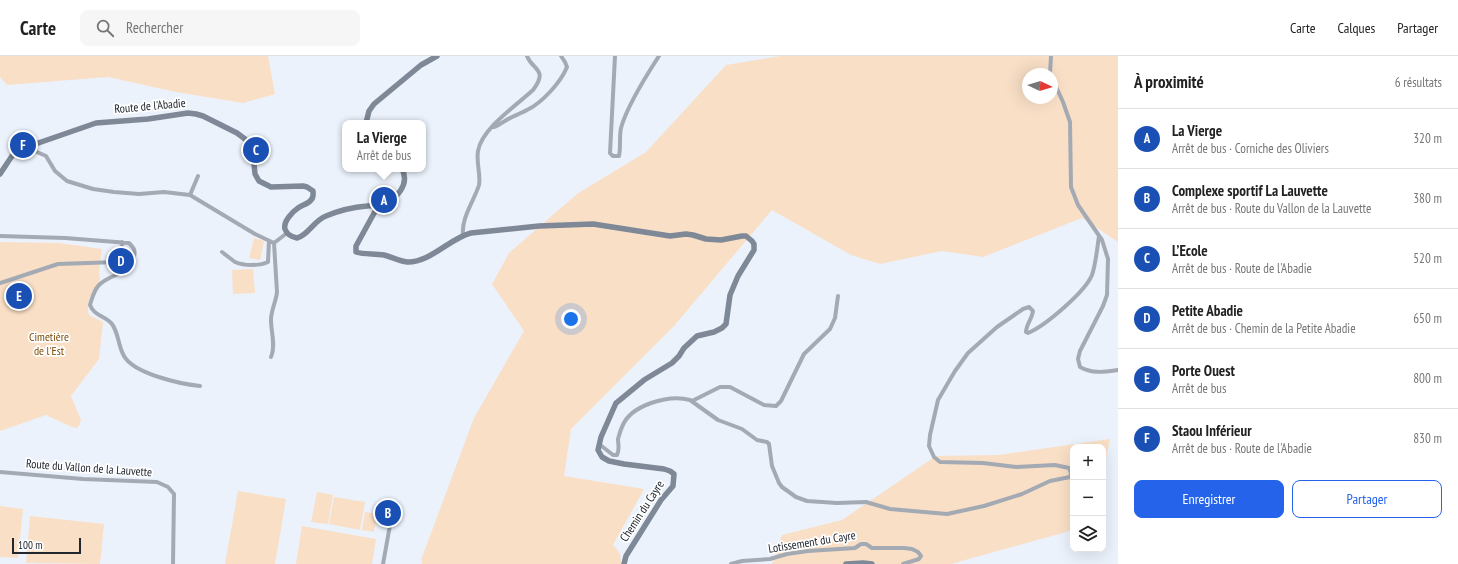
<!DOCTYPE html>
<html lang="fr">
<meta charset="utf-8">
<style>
:root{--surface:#fff;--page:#f6f6f6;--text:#222;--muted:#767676;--line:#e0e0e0;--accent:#2563eb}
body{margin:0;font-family:"PT Sans Narrow",sans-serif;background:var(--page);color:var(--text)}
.controls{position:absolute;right:12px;bottom:12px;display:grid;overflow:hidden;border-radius:8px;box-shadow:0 4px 16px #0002}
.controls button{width:36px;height:36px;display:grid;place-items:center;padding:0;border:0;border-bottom:1px solid var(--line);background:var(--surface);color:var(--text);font:20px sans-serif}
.compass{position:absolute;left:1022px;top:12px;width:36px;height:36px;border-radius:50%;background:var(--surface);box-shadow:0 4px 16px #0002;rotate:94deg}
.scale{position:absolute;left:12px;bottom:10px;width:69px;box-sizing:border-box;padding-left:4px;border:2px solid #21262f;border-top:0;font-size:11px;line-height:14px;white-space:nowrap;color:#21262f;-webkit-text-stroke:3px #fff;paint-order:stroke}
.you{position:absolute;left:571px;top:263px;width:14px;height:14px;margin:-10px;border:3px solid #fff;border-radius:50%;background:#1a73e8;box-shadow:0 0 0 6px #1a73e833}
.badge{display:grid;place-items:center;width:26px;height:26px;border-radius:50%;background:var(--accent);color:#fff;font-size:13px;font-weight:700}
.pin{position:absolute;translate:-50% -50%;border:2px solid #fff;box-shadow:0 1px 4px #0006}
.popup{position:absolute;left:342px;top:64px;width:84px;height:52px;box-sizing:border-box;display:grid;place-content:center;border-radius:8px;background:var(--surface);filter:drop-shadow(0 1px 3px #0005);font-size:13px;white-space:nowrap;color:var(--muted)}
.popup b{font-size:15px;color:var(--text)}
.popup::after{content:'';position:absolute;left:50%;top:100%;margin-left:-8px;border:8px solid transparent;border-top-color:var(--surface)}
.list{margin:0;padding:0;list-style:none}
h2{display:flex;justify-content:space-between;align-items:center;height:52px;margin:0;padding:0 16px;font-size:17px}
h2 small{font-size:13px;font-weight:400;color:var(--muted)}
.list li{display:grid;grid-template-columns:26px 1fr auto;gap:12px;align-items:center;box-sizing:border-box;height:60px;padding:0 16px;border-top:1px solid var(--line)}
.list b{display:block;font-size:15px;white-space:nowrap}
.list p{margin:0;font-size:13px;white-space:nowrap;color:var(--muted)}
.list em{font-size:13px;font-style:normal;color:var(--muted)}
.actions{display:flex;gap:8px;padding:12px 16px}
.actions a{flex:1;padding:9px 0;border:1px solid var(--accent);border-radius:8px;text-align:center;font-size:14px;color:var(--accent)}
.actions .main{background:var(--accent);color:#fff}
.icon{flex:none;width:22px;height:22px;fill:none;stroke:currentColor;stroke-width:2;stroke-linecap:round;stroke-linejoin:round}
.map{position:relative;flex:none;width:1118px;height:508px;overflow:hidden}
header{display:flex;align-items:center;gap:24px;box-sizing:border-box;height:56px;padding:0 20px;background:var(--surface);border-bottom:1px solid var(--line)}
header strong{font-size:19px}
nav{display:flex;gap:22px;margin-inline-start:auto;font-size:14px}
.search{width:280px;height:36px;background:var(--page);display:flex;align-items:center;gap:10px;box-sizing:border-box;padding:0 14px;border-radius:8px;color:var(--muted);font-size:15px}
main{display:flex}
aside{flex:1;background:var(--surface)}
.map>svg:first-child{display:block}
.green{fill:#f9dfc6;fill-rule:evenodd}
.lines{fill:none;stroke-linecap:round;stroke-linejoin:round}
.street{stroke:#a4aab4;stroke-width:4}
.secondary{stroke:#7e8896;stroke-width:5.5}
.labels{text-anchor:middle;stroke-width:3.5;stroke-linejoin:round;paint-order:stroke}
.street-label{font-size:12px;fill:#21262f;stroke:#fff}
.park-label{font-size:12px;fill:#7b4a05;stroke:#fff}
</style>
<header>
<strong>Carte</strong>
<div class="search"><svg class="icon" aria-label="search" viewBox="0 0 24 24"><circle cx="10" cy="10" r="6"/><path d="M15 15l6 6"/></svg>Rechercher</div>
<nav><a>Carte</a><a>Calques</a><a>Partager</a></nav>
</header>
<main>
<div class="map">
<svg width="1118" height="508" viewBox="0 0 1118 508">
<rect width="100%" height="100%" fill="#ecf2fc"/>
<path class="green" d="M0,0H268L275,38L243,47L176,36L108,21L7,29L0,21Z
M780,0H1118V186L1082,162L983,201L942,195L880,208L851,199L772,154L674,270L571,373L564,420L644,433L613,489L620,497L621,508H422L421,504L474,362L524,275L492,228L509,197L577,138L646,96L726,9ZM1028,18H1052V42H1028Z
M254,182L264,185L260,204L249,202Z
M0,186L59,187L102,193L99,217L100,225C93,235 85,246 89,259L103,266L99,303L71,340L81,364L80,368L77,372L72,371L46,359L0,375Z
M253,213L255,237L233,238L232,214Z
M1110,383L1103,418V391H1073V474L951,508H772L782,479L842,464L936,400L999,399Z
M238,435L286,443L275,508H225Z
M317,436L333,439L328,468L311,466Z
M334,441L365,446L360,474L329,468Z
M0,450L23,453L18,502L0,501Z
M365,456L377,458L374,476L362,474Z
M30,460L104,468L100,508L26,507Z
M302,470L376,483L372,508H296Z"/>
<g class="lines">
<path class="street" d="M615,0L610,97L613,100H619C621,91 619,81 621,72C627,50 646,20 659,0
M1050,18L1051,0
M1052,22L1063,46L1070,66L1071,131L1078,149L1102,184L1108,203L1107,239L1103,250L1080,295L1078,303L1080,311C1093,318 1104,316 1118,314
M494,71C498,70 501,67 505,65C512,60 520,58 527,54C542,47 561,26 567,11L565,6L561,0
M28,90L30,93L46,100L55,115L67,125L93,133L114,136L139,138L164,136L190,139L255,178L274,187L287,177
M190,139L198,120
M463,179C461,162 474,145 479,129C481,119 476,107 478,95C482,72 517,49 533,34C549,13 532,14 527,0
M0,180L65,182L129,187C133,191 136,194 134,200C131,218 110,218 99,229C94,234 92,242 90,249C94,260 106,260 112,268C119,278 118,290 124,300C134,318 181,328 200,330
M222,196C226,199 231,203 235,206C244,210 260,210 268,206L269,185
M0,227L58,208L117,206L121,200L122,186
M271,301C276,290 271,276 271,264C271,254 276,246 277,236L274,187
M692,345L720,331H730L764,349L776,350L781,345L804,298L830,273L835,262L838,240
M599,388L613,399H617C620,393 618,389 618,383C619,380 620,375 622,371C630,349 669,338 690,344L718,364L742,373L757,384L767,386L769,388L772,410L779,427L782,431L796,441L807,445L837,447L866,446L890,453L947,458L984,450L1022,438L1050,425L1070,421L1071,417L1069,412L1055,409L1016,411L983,407L940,406L934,401L929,390L930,379L938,344L955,315L968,297L997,271L1023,253L1029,251L1033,255C1032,263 1026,269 1026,276L1028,277C1045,270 1085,236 1092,219C1096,207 1097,193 1099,180
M0,416L83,423L157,426L168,431L174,438L173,508
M383,508L394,447
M731,508L742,505L770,503L787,498L808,495L855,492L861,488H866L872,492H904L912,493L918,496L921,500L919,503L903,508"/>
<path class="secondary" d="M366,67L369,55L374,48L421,9L437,0
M0,118L12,100L21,93L96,67L148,63L188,57L196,58L203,60L237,77L245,83L249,88L253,97L255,118L259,125L271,131L303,130L307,131L313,135C313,138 314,141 311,144C308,148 302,149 298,152C292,156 283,166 285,173C287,179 292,181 297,182C309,179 313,165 326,160C338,155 354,151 367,150C373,149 377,150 383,148C397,143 410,128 402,113
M378,150L356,190V196C365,199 374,197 384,199C392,201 399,205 407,206C430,207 450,182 471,177L539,170L593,168L670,180L686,178L693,179L706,183L721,184L742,180H746L752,185L754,188V194L738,220L730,239L726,268L722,272L714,276L697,280L684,292L679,300L672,307L644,324L616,347L601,381L598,394L602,401L609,405L624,408L664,413L670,415L674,418L673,430L661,444L626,500L624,508
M846,508L863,507L872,508"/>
</g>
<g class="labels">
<g class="street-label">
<text transform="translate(150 50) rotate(-5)" y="4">Route de l'Abadie</text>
<text transform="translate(89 412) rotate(4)" y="4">Route du Vallon de la Lauvette</text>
<text transform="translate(642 455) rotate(-57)" y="4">Chemin du Cayre</text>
<text transform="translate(812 486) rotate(-9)" y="4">Lotissement du Cayre</text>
</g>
<g class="park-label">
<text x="49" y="285">Cimetière<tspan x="49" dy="14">de l'Est</tspan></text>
</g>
</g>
</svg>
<div class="controls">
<button>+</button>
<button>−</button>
<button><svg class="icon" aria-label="layers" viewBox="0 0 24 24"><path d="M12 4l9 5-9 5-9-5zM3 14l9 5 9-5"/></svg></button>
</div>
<svg class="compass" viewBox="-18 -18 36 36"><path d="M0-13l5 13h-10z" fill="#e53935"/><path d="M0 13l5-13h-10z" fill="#767676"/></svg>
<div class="scale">100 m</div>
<div class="you"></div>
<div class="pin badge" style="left:384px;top:144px;background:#1a4fb4">A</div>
<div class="popup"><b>La Vierge</b>Arrêt de bus</div>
<div class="pin badge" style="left:388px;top:457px;background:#1a4fb4">B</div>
<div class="pin badge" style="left:256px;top:94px;background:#1a4fb4">C</div>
<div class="pin badge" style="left:121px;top:205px;background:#1a4fb4">D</div>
<div class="pin badge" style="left:19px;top:240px;background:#1a4fb4">E</div>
<div class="pin badge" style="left:23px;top:89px;background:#1a4fb4">F</div>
</div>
<aside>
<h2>À proximité<small>6 résultats</small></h2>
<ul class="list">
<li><span class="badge" style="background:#1a4fb4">A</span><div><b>La Vierge</b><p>Arrêt de bus · Corniche des Oliviers</p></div><em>320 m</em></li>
<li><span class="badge" style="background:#1a4fb4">B</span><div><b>Complexe sportif La Lauvette</b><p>Arrêt de bus · Route du Vallon de la Lauvette</p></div><em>380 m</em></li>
<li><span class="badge" style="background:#1a4fb4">C</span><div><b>L’Ecole</b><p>Arrêt de bus · Route de l'Abadie</p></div><em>520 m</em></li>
<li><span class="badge" style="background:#1a4fb4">D</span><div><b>Petite Abadie</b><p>Arrêt de bus · Chemin de la Petite Abadie</p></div><em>650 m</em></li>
<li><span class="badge" style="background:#1a4fb4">E</span><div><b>Porte Ouest</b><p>Arrêt de bus</p></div><em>800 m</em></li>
<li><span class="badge" style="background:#1a4fb4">F</span><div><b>Staou Inférieur</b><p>Arrêt de bus · Route de l'Abadie</p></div><em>830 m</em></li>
</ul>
<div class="actions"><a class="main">Enregistrer</a><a>Partager</a></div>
</aside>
</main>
